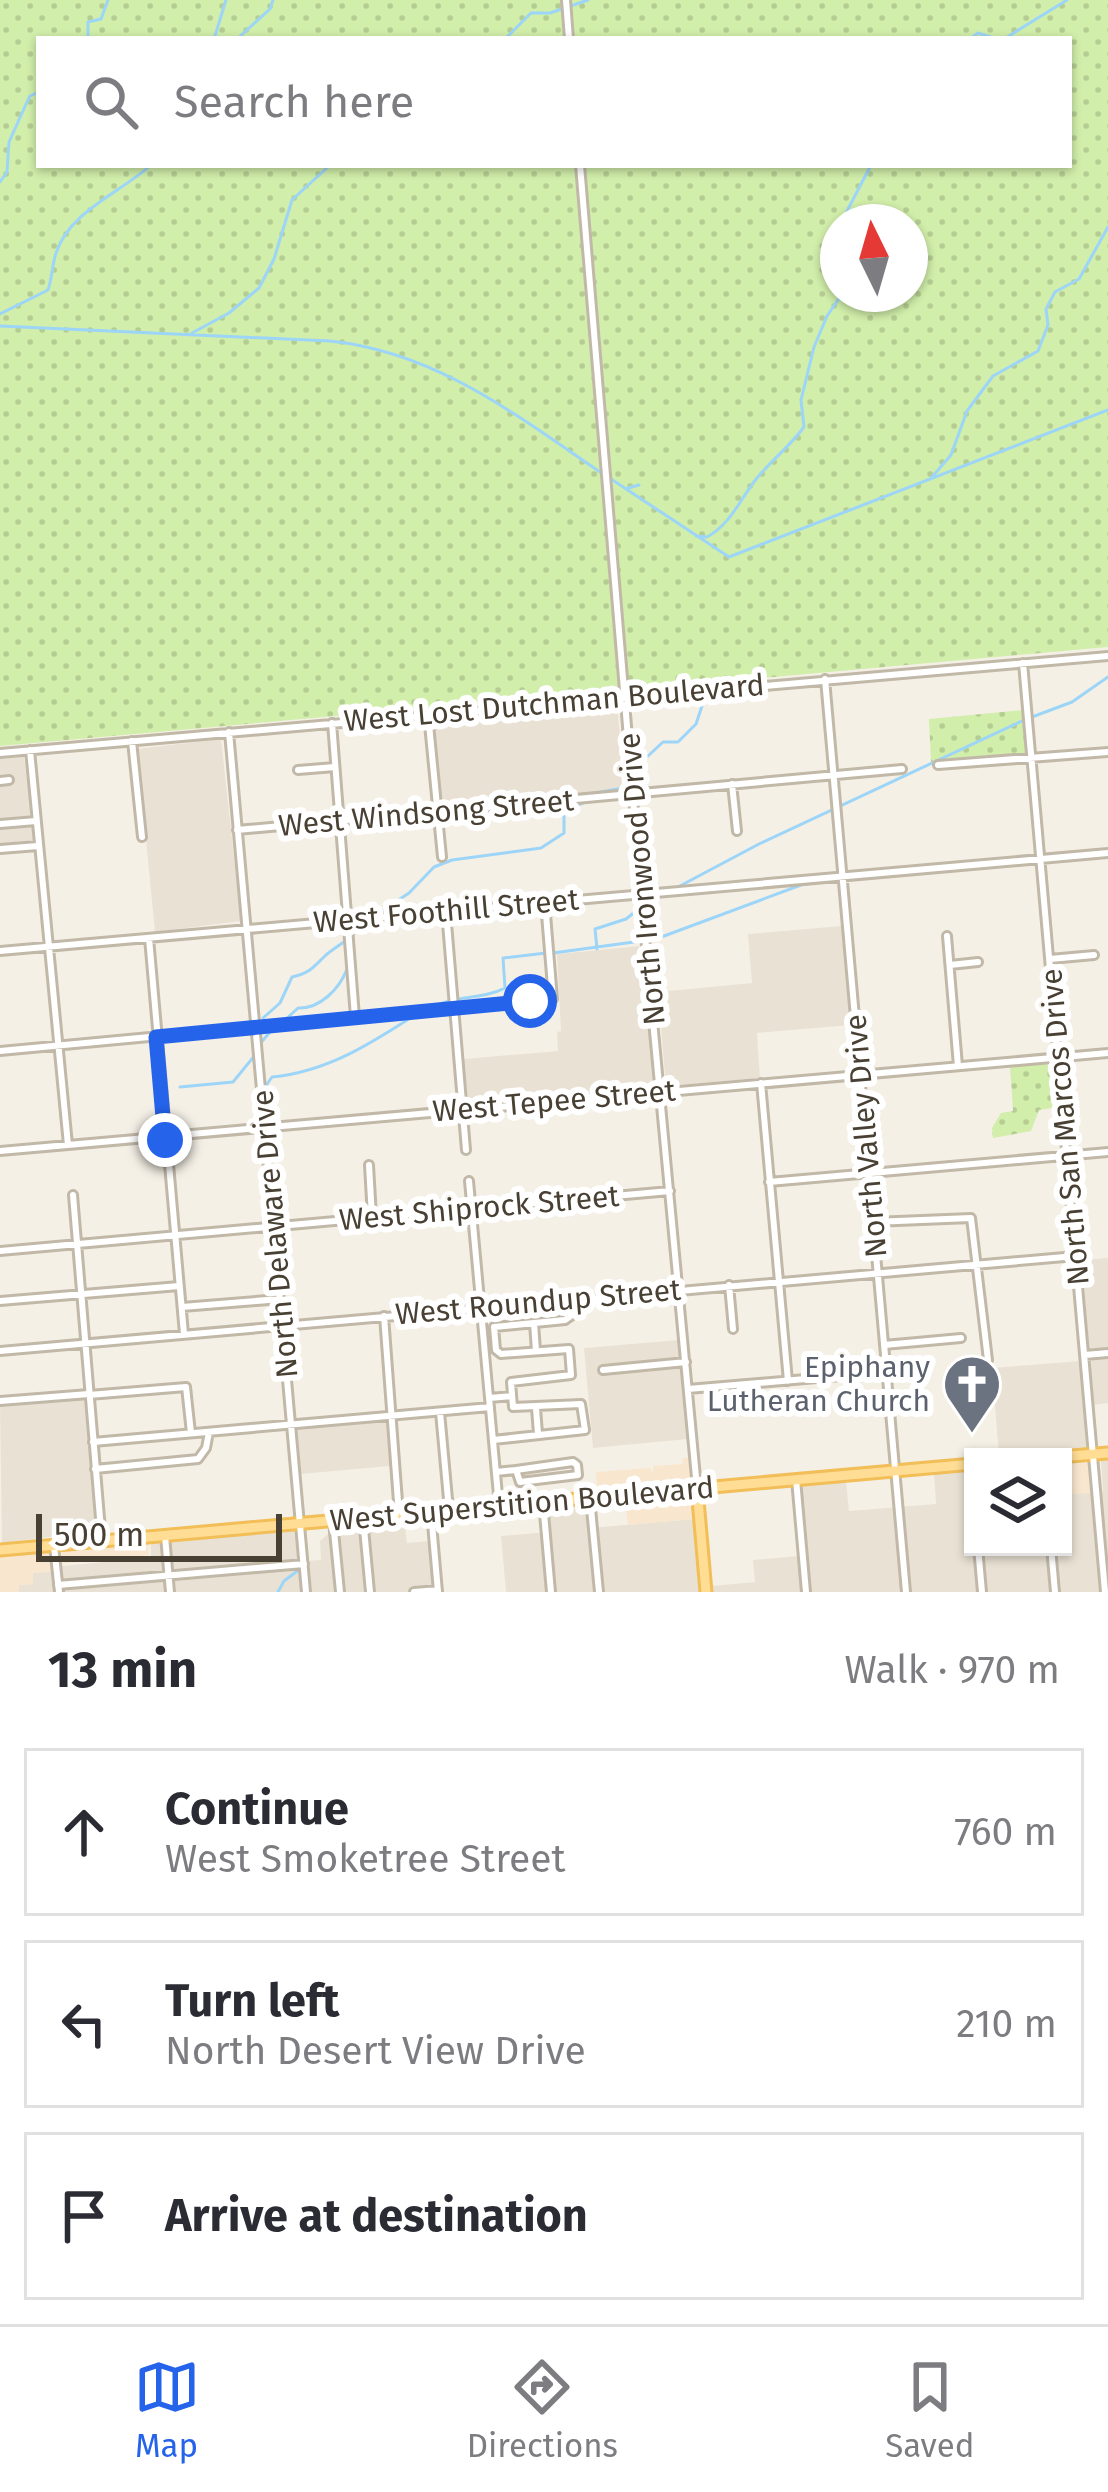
<!DOCTYPE html>
<meta charset="utf-8">
<style>
:root{--surface:#fff;--page:#f7f7f7;--text:#2b2b33;--muted:#7c7c81;--line:#e1e1e2;--accent:#2563eb}
body{margin:0;font-family:"Fira Sans",sans-serif;background:var(--page);color:var(--text)}
.controls{position:absolute;right:36px;bottom:36px;display:grid;overflow:hidden;border-radius:0px;box-shadow:0 3px 9px #0004}
.controls button{width:108px;height:108px;display:grid;place-items:center;padding:0;border:0;border-bottom:3px solid var(--line);background:var(--surface);color:var(--text);font:60px sans-serif}
.compass{position:absolute;left:820px;top:204px;width:108px;height:108px;border-radius:50%;background:var(--surface);box-shadow:0 3px 9px #0004;rotate:355deg}
.scale{position:absolute;left:36px;bottom:30px;width:246px;box-sizing:border-box;padding-left:12px;border:6px solid #494034;border-top:0;font-size:33px;line-height:42px;white-space:nowrap;color:#494034;-webkit-text-stroke:9px #fff;paint-order:stroke}
.stop{position:absolute;width:36px;height:36px;margin:-27px;border:9px solid #2563eb;border-radius:50%;background:#fff}
.stop.end{background:#2563eb;border-color:#fff;box-shadow:0 3px 12px #0008}
.list{margin:0;padding:0;list-style:none}
h2{display:flex;justify-content:space-between;align-items:center;height:156px;margin:0;padding:0 48px;font-size:51px}
h2 small{font-size:39px;font-weight:400;color:var(--muted)}
.list li{display:grid;grid-template-columns:78px 1fr auto;gap:36px;align-items:center;box-sizing:border-box;height:168px;margin:0 24px 24px;padding:0 24px;border:3px solid var(--line);border-radius:0px}
.list b{display:block;font-size:45px;white-space:nowrap}
.list p{margin:0;font-size:39px;white-space:nowrap;color:var(--muted)}
.list em{font-size:39px;font-style:normal;color:var(--muted)}
.icon{flex:none;width:66px;height:66px;fill:none;stroke:currentColor;stroke-width:2;stroke-linecap:round;stroke-linejoin:round}
.map{position:relative;flex:none;width:1108px;height:1592px;overflow:hidden}
.search{position:absolute;background:var(--surface);box-shadow:0 3px 9px #0004;left:36px;right:36px;top:36px;height:132px;display:flex;align-items:center;gap:30px;box-sizing:border-box;padding:0 42px;border-radius:0px;color:var(--muted);font-size:45px}
.sheet{height:732px;background:var(--surface)}
nav{display:flex;justify-content:space-around;align-items:center;box-sizing:border-box;height:168px;border-top:3px solid var(--line);background:var(--surface);font-size:33px;color:var(--muted)}
nav a{display:grid;justify-items:center;gap:6px}
nav .on{color:var(--accent)}
.map>svg:first-child{display:block}
.residential{fill:#e9e2d4}
.commercial{fill:#f9e6cf}
.grass{fill:url(#grass-dots);fill-rule:evenodd}
.lines{fill:none;stroke-linecap:round;stroke-linejoin:round}
.stream{stroke:#9cd5f8;stroke-width:3}
.minor-casing{stroke:#c1b8a8;stroke-width:12}
.major-casing{stroke:#f1be58;stroke-width:15}
.minor{stroke:#fff;stroke-width:6}
.major{stroke:#ffdd95;stroke-width:9}
.route{stroke:#2563eb;stroke-width:15}
.labels{text-anchor:middle;stroke-width:12;stroke-linejoin:round;paint-order:stroke}
.street-label{font-size:30px;fill:#494034;stroke:#fff}
.worship-label{font-size:30px;fill:#5b616d;stroke:#fff;text-anchor:end}
</style>
<div class="map">
<svg width="1108" height="1592" viewBox="0 0 1108 1592">
<defs>
<pattern id="grass-dots" width="8" height="8" patternUnits="userSpaceOnUse" patternTransform="scale(3)"><rect width="8" height="8" fill="#d1eeaa"/><path d="M2 2h.1M6 6h.1" fill="none" stroke="#b5cd93" stroke-width="1.8" stroke-linecap="round"/></pattern>
</defs>
<rect width="100%" height="100%" fill="#f5f0e6"/>
<path class="residential" d="M617,703L625,790L444,806L441,803L434,723L437,719Z
M221,739L241,921L155,932L137,749Z
M24,757L34,840L0,846V759Z
M842,926L851,1025L757,1033L760,1078L666,1086L658,992L752,983L748,934Z
M641,946L656,1087L468,1104L464,1059L558,1051L557,1032L561,1031L557,954Z
M1108,1258V1348L1089,1350L1082,1260Z
M679,1340L688,1439L593,1448L584,1348Z
M1108,1356V1403L1094,1405L1090,1358Z
M1080,1361L1086,1448L999,1456L992,1368Z
M81,1397L84,1400L96,1531L2,1543L0,1404Z
M386,1420L390,1466L301,1474L297,1429Z
M1108,1460V1592H712V1586L755,1582L753,1560L798,1556L793,1486L846,1481L849,1511L936,1504L934,1473L973,1470V1547H1063V1481L1068,1480L1070,1494L1103,1492L1101,1461Z
M585,1505L590,1528L694,1519L701,1592H506L501,1536L548,1532L547,1511L550,1507Z
M404,1520L407,1543L429,1541L434,1592H310L307,1561L321,1560L320,1541L336,1527Z
M294,1530L302,1592H19L18,1585L33,1584L32,1573L60,1571L61,1566L151,1558V1543Z"/>
<path class="commercial" d="M683,1458H690L691,1480L688,1484L597,1492L596,1472L649,1468L653,1472V1466L682,1464Z
M1091,1463L1093,1493L1069,1494L1068,1481H1063V1464Z
M689,1495L694,1519L628,1525L625,1501Z
M148,1543L149,1555L60,1564L62,1551Z
M47,1552L53,1571L33,1573V1584L19,1585V1592H0V1556Z"/>
<path class="grass" d="M0,0H1108V647L0,746ZM39,39H1069V165H39ZM838,222H910V294H838Z
M1023,710L1027,755L931,762L929,719Z
M1046,1064L1056,1068L1058,1107L1039,1110L1031,1131L993,1138L992,1128L1001,1113L1013,1111L1010,1066Z"/>
<g class="lines">
<path class="stream" d="M88,39V22L101,19L108,0
M214,39L226,0
M237,39L270,9L273,0
M505,39L531,13H550L588,0
M938,39H959
M970,39L978,33L997,39
M1004,39L1067,0
M0,182L7,172L9,142L27,102L30,96L39,92
M847,222V211L871,165
M0,314L48,290C52,279 52,265 56,253C70,211 120,193 151,165
M0,326L330,341C437,352 517,416 603,474
M192,333L229,313L259,288L274,259L292,200L330,165
M932,477L951,455L967,411L993,376L1038,351L1048,325L1046,309L1055,292L1079,279L1108,227
M611,479L729,557L1108,410
M628,488L639,485
M696,536L707,537C731,524 740,499 757,478C772,460 790,446 804,427L801,400L814,347L827,316L842,294
M1032,717L1072,702L1108,677
M636,760L648,756L663,742H678L696,724L705,697
M589,794L624,788L627,766
M806,884L836,880
M676,888L759,844L1024,720
M373,917L409,893L434,867L452,860L541,848L564,833V810L583,803
M597,949L595,929L626,919L655,896
M553,953L656,939L801,885
M433,1007C455,995 482,1000 505,988L503,958L546,953
M263,1018L280,1003L292,977C311,973 314,966 326,955C342,942 351,940 364,922
M284,1021L298,1008C319,1009 339,990 347,969
M259,1045L275,1026
M180,1087L233,1082L256,1054
M265,1087L272,1077C327,1072 372,1043 418,1013
M278,1592L284,1581L300,1569"/>
<g class="minor-casing">
<path id="minor" d="M566,0L569,39
M580,165L641,893L697,1488
M1023,663L1105,1592
M825,679L906,1592
M428,714L442,857
M332,723L355,1017
M229,732L306,1592
M132,741L142,837
M30,750L68,1145
M0,753L1108,656
M938,765L1108,752
M298,770L335,767
M0,781L9,780
M732,784L737,831
M0,824L36,821
M237,830L902,769
M0,849L38,846
M446,911L466,1150
M947,936L958,1066
M149,938L184,1334
M0,951L1108,853
M1050,959L1094,955
M950,965L978,962
M0,1051L553,999L545,902
M761,1083L788,1381
M0,1151L1108,1053
M369,1165L372,1217
M469,1181L499,1506
M769,1182L1108,1152
M73,1195L102,1542
M873,1222L971,1218L988,1360
M0,1251L670,1191
M729,1285L733,1329
M0,1301L179,1286
M182,1307L280,1299
M384,1316L399,1515
M534,1323L536,1351
M884,1345L961,1338
M0,1351L1076,1256
M1085,1355L1108,1353
M603,1370L686,1362
M688,1389L887,1372
M89,1395L186,1387L191,1433
M489,1398L512,1396
M0,1401L89,1394
M536,1408L538,1434
M440,1412L449,1510
M493,1440L585,1430L581,1404L513,1407L511,1382L571,1375L569,1349L501,1354L496,1350L494,1327L565,1320L572,1315
M93,1442L490,1407
M970,1465L973,1498
M95,1469L198,1459L206,1448L209,1432
M496,1472L516,1470L520,1482L578,1475L577,1465L573,1462L516,1470
M796,1479L806,1592
M590,1498L599,1592
M543,1502L551,1592
M431,1512L438,1592
M363,1518L370,1592
M333,1521L340,1592
M165,1536L170,1592
M54,1546L59,1592
M978,1547L982,1592
M1051,1547L1055,1592
M58,1585L304,1564
M414,1592L438,1590"/>
</g>
<g class="major-casing">
<path id="major" d="M1059,1457L1108,1453
M697,1488L706,1592
M0,1550L973,1464"/>
</g>
<use href="#minor" class="minor"/>
<use href="#major" class="major"/>
</g>
<g class="lines">
<path class="route" d="M165,1140L156,1037L530,1001"/>
</g>
<defs>
<g id="church-pin" transform="scale(3)"><path d="M0 17L-7.5 6A9.5 9.5 0 1 1 7.5 6Z" fill="#6b7280" stroke="#fff"/><path d="M-1.2-6h2.4v3.5h3.3v2.4h-3.3V6h-2.4V-.1h-3.3v-2.4h3.3Z" fill="#fff"/></g>
</defs>
<g fill-rule="evenodd">
<use href="#church-pin" x="972" y="1384"/>
</g>
<g class="labels">
<g class="street-label">
<text transform="translate(554 703) rotate(-5)" y="10">West Lost Dutchman Boulevard</text>
<text transform="translate(426 813) rotate(-5)" y="10">West Windsong Street</text>
<text transform="translate(642 879) rotate(-95)" y="10">North Ironwood Drive</text>
<text transform="translate(446 911) rotate(-5)" y="10">West Foothill Street</text>
<text transform="translate(554 1101) rotate(-5)" y="10">West Tepee Street</text>
<text transform="translate(1065 1127) rotate(-95)" y="10">North San Marcos Drive</text>
<text transform="translate(866 1136) rotate(-95)" y="10">North Valley Drive</text>
<text transform="translate(479 1208) rotate(-5)" y="10">West Shiprock Street</text>
<text transform="translate(275 1234) rotate(-95)" y="10">North Delaware Drive</text>
<text transform="translate(538 1302) rotate(-5)" y="10">West Roundup Street</text>
<text transform="translate(522 1504) rotate(-5)" y="10">West Superstition Boulevard</text>
</g>
<g class="worship-label">
<text x="930" y="1377">Epiphany<tspan x="930" dy="34">Lutheran Church</tspan></text>
</g>
</g>
</svg>
<div class="controls">
<button><svg class="icon" aria-label="layers" viewBox="0 0 24 24"><path d="M12 4l9 5-9 5-9-5zM3 14l9 5 9-5"/></svg></button>
</div>
<svg class="compass" viewBox="-18 -18 36 36"><path d="M0-13l5 13h-10z" fill="#e53935"/><path d="M0 13l5-13h-10z" fill="#7c7c81"/></svg>
<div class="scale">500 m</div>
<div class="stop" style="left:530px;top:1001px"></div>
<div class="stop end" style="left:165px;top:1140px"></div>
<div class="search"><svg class="icon" aria-label="search" viewBox="0 0 24 24"><circle cx="10" cy="10" r="6"/><path d="M15 15l6 6"/></svg>Search here</div>
</div>
<section class="sheet">
<h2>13 min<small>Walk · 970 m</small></h2>
<ul class="list">
<li><svg class="icon" aria-label="ahead" viewBox="0 0 24 24"><path d="M12 20V5M6 11l6-6 6 6"/></svg><div><b>Continue</b><p>West Smoketree Street</p></div><em>760 m</em></li>
<li><svg class="icon" aria-label="left" viewBox="0 0 24 24"><path d="M17 20v-9H6M10 6l-5 5 5 5"/></svg><div><b>Turn left</b><p>North Desert View Drive</p></div><em>210 m</em></li>
<li><svg class="icon" aria-label="arrive" viewBox="0 0 24 24"><path d="M6 21V4h12l-3 4 3 4H6"/></svg><div><b>Arrive at destination</b></div></li>
</ul>
</section>
<nav>
<a class="on"><svg class="icon" aria-label="map" viewBox="0 0 24 24"><path d="M3 6l6-2 6 2 6-2v14l-6 2-6-2-6 2zM9 4v14M15 6v14"/></svg>Map</a>
<a><svg class="icon" aria-label="directions" viewBox="0 0 24 24"><path d="M12 3l9 9-9 9-9-9zM9 14v-3h6M13 9l2 2-2 2"/></svg>Directions</a>
<a><svg class="icon" aria-label="saved" viewBox="0 0 24 24"><path d="M7 4h10v16l-5-4-5 4z"/></svg>Saved</a>
</nav>
